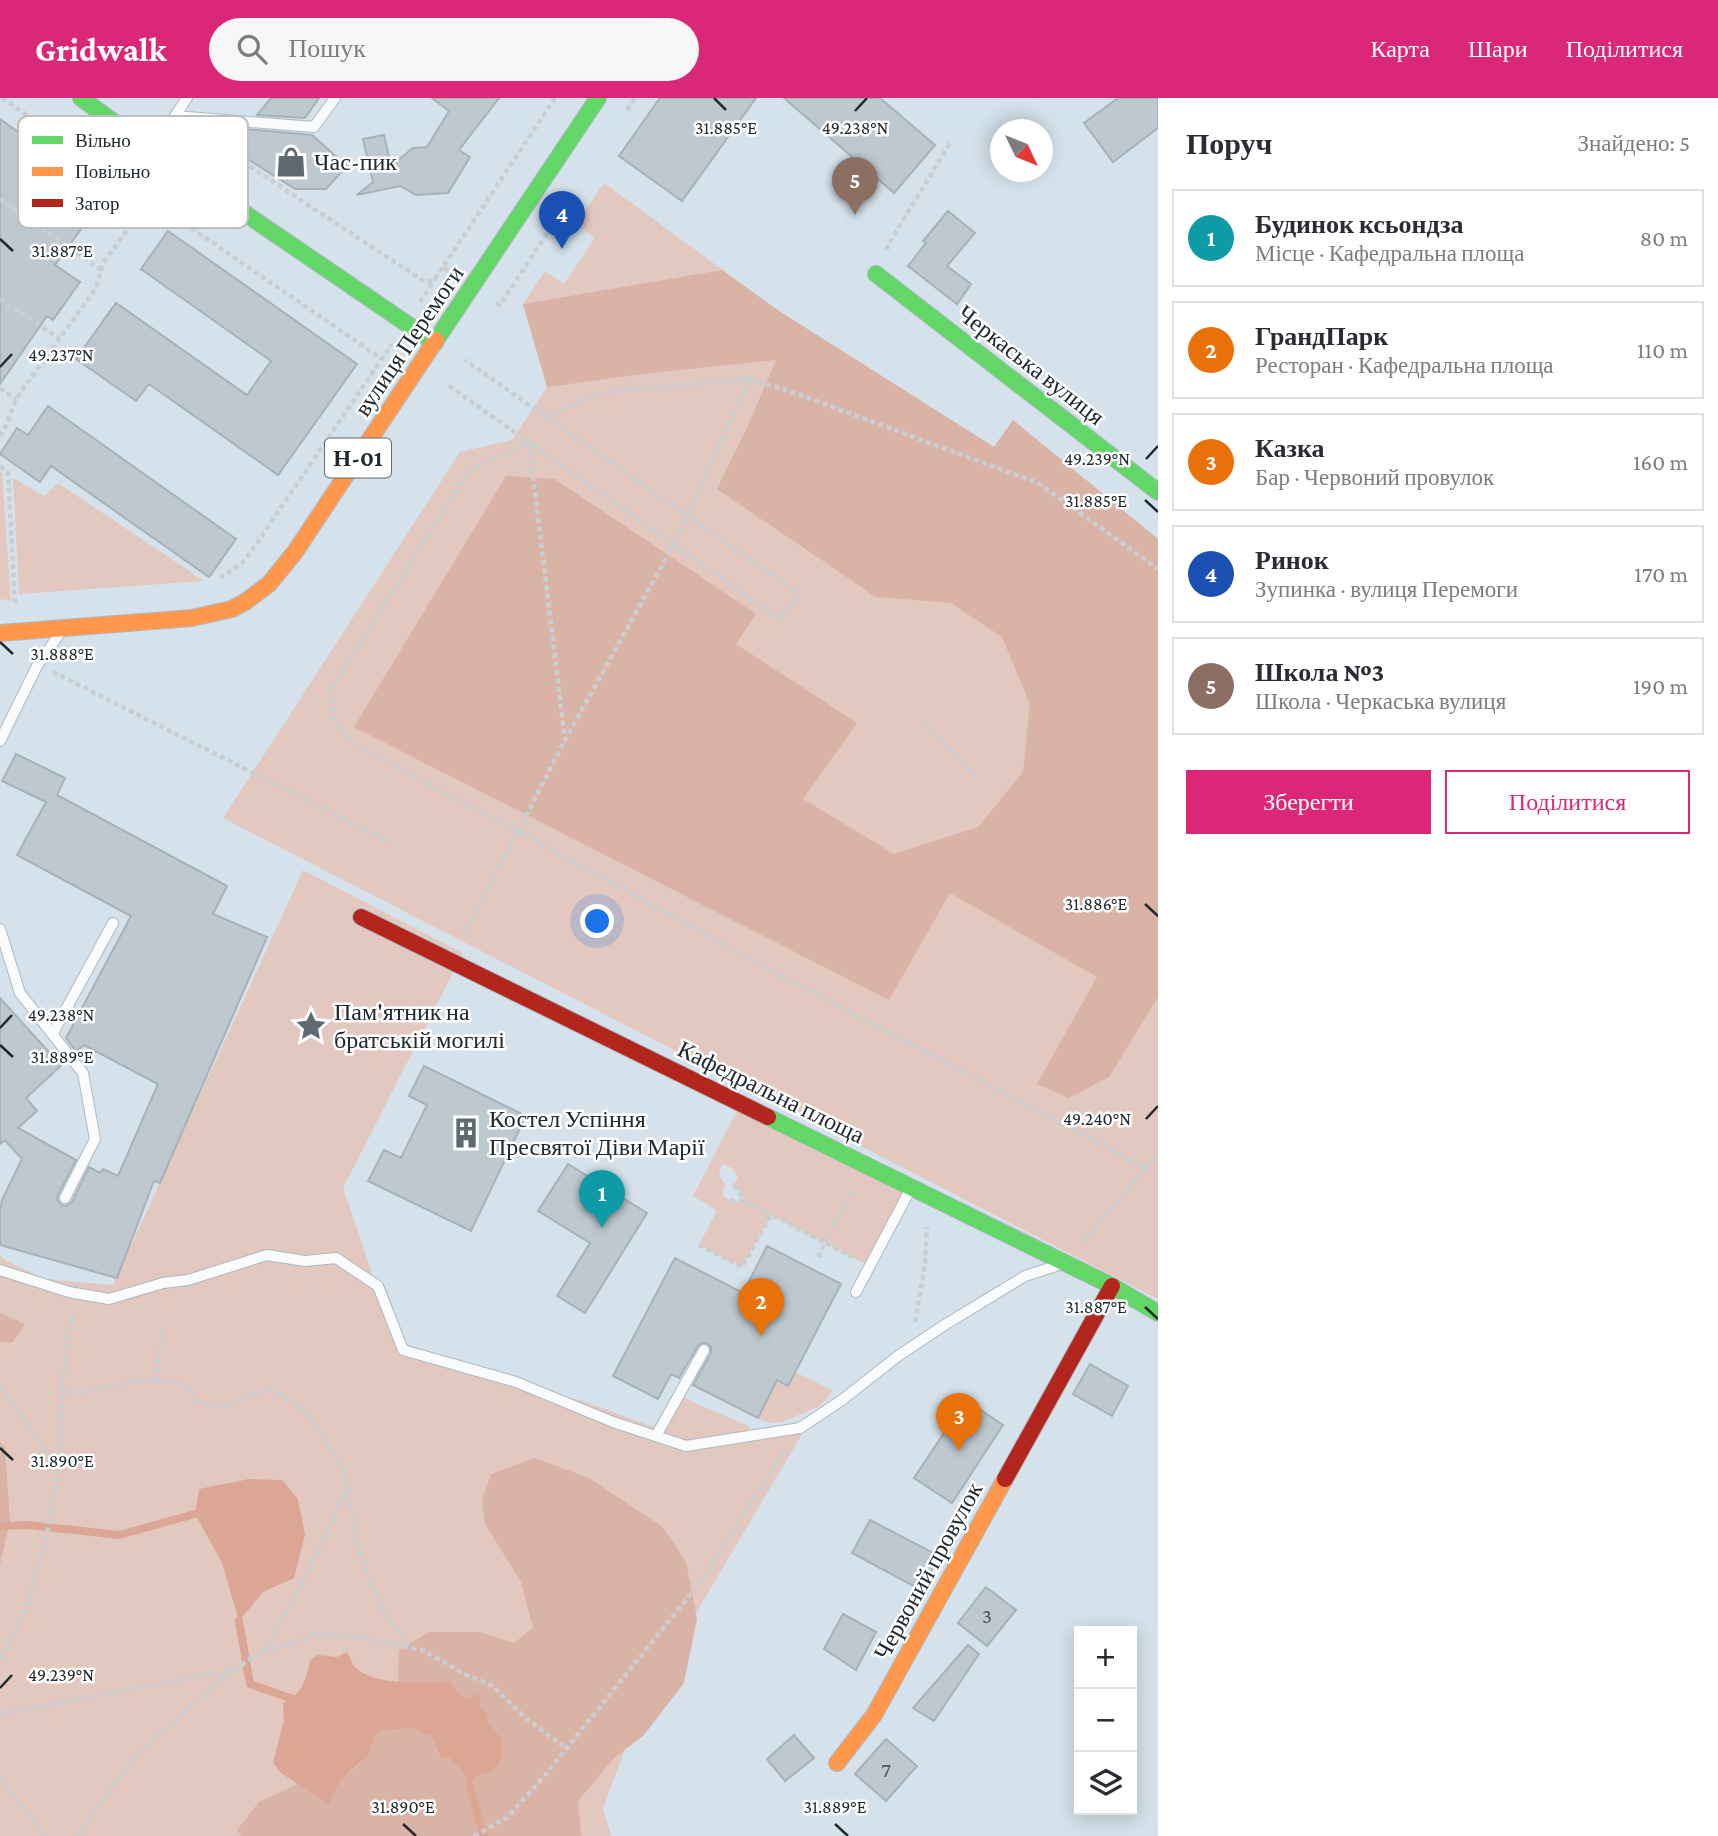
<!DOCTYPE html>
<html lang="uk">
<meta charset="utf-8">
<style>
:root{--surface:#fff;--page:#f7f7f7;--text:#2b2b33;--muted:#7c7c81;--line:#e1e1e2;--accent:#db2777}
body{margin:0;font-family:"Crimson Pro",serif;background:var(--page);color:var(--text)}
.controls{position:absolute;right:21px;bottom:21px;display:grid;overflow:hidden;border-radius:0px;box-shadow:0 4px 18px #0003}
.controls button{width:63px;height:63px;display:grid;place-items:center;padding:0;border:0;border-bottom:2px solid var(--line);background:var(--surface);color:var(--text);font:35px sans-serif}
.compass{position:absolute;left:990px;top:21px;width:63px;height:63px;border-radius:50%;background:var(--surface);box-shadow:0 4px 18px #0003;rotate:133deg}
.you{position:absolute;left:598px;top:824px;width:24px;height:24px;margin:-18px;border:5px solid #fff;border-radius:50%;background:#1a73e8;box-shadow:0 0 0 10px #1a73e833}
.badge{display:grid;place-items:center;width:46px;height:46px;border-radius:50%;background:var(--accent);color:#fff;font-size:23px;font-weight:700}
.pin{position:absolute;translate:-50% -58px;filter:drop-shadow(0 2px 4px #0008)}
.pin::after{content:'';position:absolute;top:37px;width:24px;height:21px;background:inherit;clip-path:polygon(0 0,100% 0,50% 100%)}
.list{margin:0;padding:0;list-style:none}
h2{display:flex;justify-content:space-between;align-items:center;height:91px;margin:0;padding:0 28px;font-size:30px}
h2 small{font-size:23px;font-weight:400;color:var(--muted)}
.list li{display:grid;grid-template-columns:46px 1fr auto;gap:21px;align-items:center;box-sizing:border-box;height:98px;margin:0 14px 14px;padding:0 14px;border:2px solid var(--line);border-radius:0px}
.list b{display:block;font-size:26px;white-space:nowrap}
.list p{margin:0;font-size:23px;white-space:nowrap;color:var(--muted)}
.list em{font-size:23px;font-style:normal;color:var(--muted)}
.actions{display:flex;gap:14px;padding:21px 28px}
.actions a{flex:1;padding:16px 0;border:2px solid var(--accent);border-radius:0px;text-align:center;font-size:24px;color:var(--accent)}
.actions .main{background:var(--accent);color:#fff}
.icon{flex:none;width:38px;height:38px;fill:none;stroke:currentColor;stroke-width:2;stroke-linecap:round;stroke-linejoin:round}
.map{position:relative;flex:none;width:1158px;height:1738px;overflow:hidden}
header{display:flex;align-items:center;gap:42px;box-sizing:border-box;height:98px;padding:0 35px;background:var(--accent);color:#fff}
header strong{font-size:33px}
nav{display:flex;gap:38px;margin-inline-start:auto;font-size:24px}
.search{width:490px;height:63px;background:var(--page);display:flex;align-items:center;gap:18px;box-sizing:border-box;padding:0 24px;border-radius:38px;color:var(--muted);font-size:26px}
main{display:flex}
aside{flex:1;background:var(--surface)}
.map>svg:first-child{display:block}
.green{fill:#e3c8bf;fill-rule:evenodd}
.forest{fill:#d9b3a6}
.water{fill:#dba794}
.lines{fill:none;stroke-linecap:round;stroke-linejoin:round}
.stream{stroke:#dba794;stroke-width:8}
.building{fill:#bec9cf;stroke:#a7b1b8;stroke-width:2}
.lane-casing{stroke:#aeb9c0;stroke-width:12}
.fast-casing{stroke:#aeb9c0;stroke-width:18}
.slow-casing{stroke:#aeb9c0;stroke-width:18}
.jam-casing{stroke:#aeb9c0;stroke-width:18}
.path{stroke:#caced1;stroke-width:4.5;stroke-dasharray:5 3.5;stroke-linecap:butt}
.lane{stroke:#f9fbfc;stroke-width:10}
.fast{stroke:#63d668;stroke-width:16}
.slow{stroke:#ff974d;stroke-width:16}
.jam{stroke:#b3261e;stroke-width:16}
.ticks{fill:none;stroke:#20292e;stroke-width:2.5}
.labels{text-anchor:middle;stroke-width:5;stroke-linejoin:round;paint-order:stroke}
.number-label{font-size:21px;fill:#4a5459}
.shield{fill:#fff;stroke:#63696d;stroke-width:2}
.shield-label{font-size:23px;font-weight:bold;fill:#20292e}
.poi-label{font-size:24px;fill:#20292e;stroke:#fff;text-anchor:start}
.street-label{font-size:24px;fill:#20292e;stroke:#fff}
.key{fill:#fff;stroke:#bcbfc0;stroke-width:2}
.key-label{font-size:19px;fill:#20292e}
.ticks-label{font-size:18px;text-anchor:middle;fill:#20292e;stroke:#fff;stroke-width:5;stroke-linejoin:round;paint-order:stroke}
</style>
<header>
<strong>Gridwalk</strong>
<div class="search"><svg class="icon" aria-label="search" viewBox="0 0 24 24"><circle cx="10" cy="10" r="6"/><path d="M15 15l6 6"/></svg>Пошук</div>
<nav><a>Карта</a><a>Шари</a><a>Поділитися</a></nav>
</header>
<main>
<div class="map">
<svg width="1158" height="1738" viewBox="0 0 1158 1738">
<rect width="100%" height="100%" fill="#d5e2eb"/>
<path class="green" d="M604,85L779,213L994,349L1013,322L1158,441V1201L223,720L460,354L512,342L547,289L523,206L545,173L564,186L595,140L576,126Z
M2,373L11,503L0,501V375Z
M13,380L44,398L58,385L204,483L19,496Z
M303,772L463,855L343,1090L400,1258L580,1302L659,1331L680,1297L699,1307L749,1328V1332L810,1323L642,1606L603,1710L611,1738H0V1157L5,1162L45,1181L113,1187Z
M741,1005L911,1089L870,1168L771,1117L742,1169L699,1147L717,1112L693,1098ZM722,1066C731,1068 734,1071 738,1079L735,1085L731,1086L739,1092L744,1103H730L723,1098V1090L726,1087L719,1077Z
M795,1274L832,1292L827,1301L818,1309L782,1324L769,1325L758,1320L777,1282L788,1287Z"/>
<path class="forest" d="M722,172L779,213L994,349L1013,322L1158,441V899L1109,979L1069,1000L1037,986L1097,879L950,795L889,902L354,629L506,378L555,381L756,516L736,546L857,625L803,701L894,756L978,729L1023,674L1030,606L1002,539L951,505L876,499L717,391L749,325L776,262L651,275L547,289L523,206Z
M0,1215L25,1226L12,1245L0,1244Z
M0,1344L5,1349L10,1423L0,1467Z
M535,1360L589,1380L663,1429L686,1464L697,1521L684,1585L644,1637L614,1660L578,1703L581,1736L582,1738H241L237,1732L259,1704L298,1686L330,1706C334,1689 344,1678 358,1667C361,1663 367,1660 370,1655C374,1647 372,1637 383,1633C387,1632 407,1630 410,1630C419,1633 420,1637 431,1636L435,1642L438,1656L448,1659L455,1664L465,1675L477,1677L501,1661V1640L488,1625L487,1615L472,1599L468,1601L456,1593L451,1583L398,1585L399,1552L429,1534H480L514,1545L533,1530L521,1484L485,1426L482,1402L491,1376Z"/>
<path class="water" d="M249,1381L282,1382L298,1401L305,1437L294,1480L263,1494L239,1523L222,1465L195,1416L199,1391Z
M347,1554C350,1559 352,1565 355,1569C375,1589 426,1584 451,1583L456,1593L468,1601L477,1596L481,1599L479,1607L487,1615L488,1625L501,1640V1661L497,1669L489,1675L477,1677L469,1686C465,1675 458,1666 448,1659L443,1660C436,1654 436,1644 431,1637C419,1636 420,1633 410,1630C407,1630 387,1632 383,1633C371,1637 374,1647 370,1655C367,1660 361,1664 357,1667C344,1678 334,1689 330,1707L281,1675L273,1665L284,1622L283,1605C301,1598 307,1580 310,1562L317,1557L337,1559Z"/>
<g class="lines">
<path class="stream" d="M0,1428L28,1427L119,1437L195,1416
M239,1523L250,1586L293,1601
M469,1686L484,1738"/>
</g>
<path class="building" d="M271,0H319L305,20L257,17Z
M432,0H499L459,52L470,59L448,95L416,97L400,88L357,97L373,84L363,41L384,37L391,68L413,50L427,49L449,13Z
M660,0H756L682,103L619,58Z
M784,0H880L935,47L894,95Z
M1118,0H1158V30L1113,64L1084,25Z
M0,21L106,97L55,167L80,184L53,222L47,218L0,286Z
M245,31L312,37L347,68L326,91H295L230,50Z
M948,113L975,135L947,168L971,186L957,206L908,168L926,145L923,143Z
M168,133L357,266L278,377L149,286L136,303L76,261L116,205L247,297L271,263L141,171Z
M48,308L236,441L209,479L51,368L40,384L0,356L17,330L28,337Z
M16,656L65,680L57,697L227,788L213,816L267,839L160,1085L154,1083L117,1180L0,1147V1112L2,1102L22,1061L5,1042L0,1046V900L55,961L57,955L65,964L26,1000L37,1013L18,1030L76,1062L58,1097L57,1101L61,1107L66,1108L72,1104L89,1069L100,1075L103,1071L118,1078L158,986L84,947L76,954L66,940L131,818L17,757L46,704L2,683Z
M424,968L526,1018L471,1133L368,1083L384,1052L401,1060L427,1007L409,998Z
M568,1066L647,1115L585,1215L557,1198L590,1145L538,1113Z
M767,1148L841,1186L788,1288L777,1282L758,1320L693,1287L711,1255V1249L707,1245H701L698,1248L679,1280L671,1276L658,1301L613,1278L675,1160L743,1195Z
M1090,1266L1128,1288L1112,1318L1073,1296Z
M966,1302L1003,1327L952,1405L914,1380Z
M870,1422L939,1458L921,1492L852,1455Z
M986,1489L1016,1512L987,1548L958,1525Z
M843,1516L876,1534L856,1572L824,1551Z
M968,1547L979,1556L934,1623L913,1610Z
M794,1637L814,1660L785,1683L767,1661Z
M886,1641L917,1668L886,1703L855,1676Z"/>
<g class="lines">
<g class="lane-casing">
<path id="lane" d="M175,18L187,0
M153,51L175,18L314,29L335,0
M0,643L37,568L58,538
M0,831L20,895L83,975L95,1041L65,1100
M53,935L113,825
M0,1172L69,1194L109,1201L163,1185L188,1182L267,1157L305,1163L336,1160L378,1188L403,1252L516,1284L613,1324L686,1348L800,1330L842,1302L898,1258L943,1228L1025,1178L1056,1168
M856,1194L910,1092
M656,1338L704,1252"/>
</g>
<g class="fast-casing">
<path id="fast" d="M81,0L152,52L435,245
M876,176L1158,394
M436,242L598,0
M768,1019L1112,1188L1158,1215"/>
</g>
<g class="slow-casing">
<path id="slow" d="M0,535L192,520L232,511L245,504L269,486L295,454L436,242
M837,1665L874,1617L1005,1381"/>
</g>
<g class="jam-casing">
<path id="jam" d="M361,819L768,1019
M1005,1381L1112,1188"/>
</g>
<path class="path" d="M2,0L382,261
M627,12L635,0
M207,40L422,182L428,184L435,181L443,169
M0,101L101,172
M886,152L891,142L950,45
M448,173L443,169L555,0
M0,201L60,241
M420,204L435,181
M496,205L500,207L550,131
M750,281L795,295L1038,385L1158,471
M449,288L780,521L799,496L465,262
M0,290L16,301
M546,319L596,295L750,281L674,446L565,642L518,733L353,646L333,621L330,593L469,373L529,344L565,642
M0,338L6,328L16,301L96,190L103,165L158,90
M0,368L8,375L15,506
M220,480L242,465L255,448L392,246
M53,574L396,747
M926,626L977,680
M463,838L518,733L774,874L1146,1070L1158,1056
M734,1088L738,1092L744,1103
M730,1103H744L771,1117
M1083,1144L1146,1070
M699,1147L742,1169L771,1117L853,1159
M818,1159L853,1092
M915,1224L925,1167L927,1129
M156,1283L162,1229
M0,1288L59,1371L47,1436L26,1511L0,1564
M63,1294H84L142,1282L182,1285L197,1304L222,1309L269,1291L291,1302L312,1321L343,1370L360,1457L383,1512L409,1549
M59,1370C62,1318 61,1263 74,1212
M263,1554C296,1502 321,1446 347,1390
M0,1616L233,1572
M0,1681L46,1738
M78,1738L130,1664L180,1617L234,1572L254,1558L315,1536L347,1538L390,1545L425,1553L466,1577L491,1587L526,1620L567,1651
M474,1738L508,1719L546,1676L697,1488L786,1351"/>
<use href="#lane" class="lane"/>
<use href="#fast" class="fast"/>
<use href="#slow" class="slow"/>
<use href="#jam" class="jam"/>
</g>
<path class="ticks" d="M714,0L726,12M855,13L867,0M0,141L13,153M0,269L12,256M1146,361L1158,348M1145,402L1158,414M0,544L13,556M1145,806L1158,818M0,930L12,917M0,947L13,959M1146,1021L1158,1008M1145,1209L1158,1221M0,1350L13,1362M0,1590L12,1577M403,1726L416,1738M835,1726L848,1738"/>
<defs>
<g id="shop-bare" transform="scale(2.415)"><path d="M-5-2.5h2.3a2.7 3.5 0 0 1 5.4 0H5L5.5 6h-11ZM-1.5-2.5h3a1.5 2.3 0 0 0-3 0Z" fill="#5f6a70" stroke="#fff" stroke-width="2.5" paint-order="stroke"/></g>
<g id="sight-bare" transform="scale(2.415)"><path d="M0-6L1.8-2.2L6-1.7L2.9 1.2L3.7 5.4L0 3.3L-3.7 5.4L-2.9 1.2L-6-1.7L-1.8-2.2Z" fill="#5f6a70" stroke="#fff" stroke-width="2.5" paint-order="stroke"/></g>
<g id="building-bare" transform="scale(2.415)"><path d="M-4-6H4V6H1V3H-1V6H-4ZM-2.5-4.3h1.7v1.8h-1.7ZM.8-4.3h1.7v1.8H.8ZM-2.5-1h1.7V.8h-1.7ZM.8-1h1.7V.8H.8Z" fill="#5f6a70" stroke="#fff" stroke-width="2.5" paint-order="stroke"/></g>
</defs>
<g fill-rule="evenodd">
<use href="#shop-bare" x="291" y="64"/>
<use href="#sight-bare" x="311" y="928"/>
<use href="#building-bare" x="466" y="1035"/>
</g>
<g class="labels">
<g class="number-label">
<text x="987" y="1525">3</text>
<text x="886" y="1679">7</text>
</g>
<rect class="shield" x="325" y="340.5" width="66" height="39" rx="5"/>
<g class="shield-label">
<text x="358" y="368">Н-01</text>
</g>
<g class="poi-label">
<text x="314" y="72">Час-пик</text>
<text x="334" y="922">Пам'ятник на<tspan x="334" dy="28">братській могилі</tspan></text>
<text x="489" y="1029">Костел Успіння<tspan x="489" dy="28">Пресвятої Діви Марії</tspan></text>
</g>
<g class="street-label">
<text transform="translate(409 243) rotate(-56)" y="8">вулиця Перемоги</text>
<text transform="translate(1031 267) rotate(38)" y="8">Черкаська вулиця</text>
<text transform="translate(771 994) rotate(26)" y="8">Кафедральна площа</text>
<text transform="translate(928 1473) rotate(-61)" y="8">Червоний провулок</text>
</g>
</g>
<rect x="18" y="18" width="230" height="112" rx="10" class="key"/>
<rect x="32" y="38" width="31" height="8" fill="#63d668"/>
<rect x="32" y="69" width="31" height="9" fill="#ff974d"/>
<rect x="32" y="101" width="31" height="8" fill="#b3261e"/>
<g class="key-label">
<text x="75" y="49">Вільно</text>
<text x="75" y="80">Повільно</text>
<text x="75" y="112">Затор</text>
</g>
<g class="ticks-label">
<text x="726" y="36">31.885°E</text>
<text x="855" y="36">49.238°N</text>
<text x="62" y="159">31.887°E</text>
<text x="61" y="263">49.237°N</text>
<text x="1097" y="367">49.239°N</text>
<text x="1096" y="409">31.885°E</text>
<text x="62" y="562">31.888°E</text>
<text x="1096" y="812">31.886°E</text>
<text x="61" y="923">49.238°N</text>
<text x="62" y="965">31.889°E</text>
<text x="1097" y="1027">49.240°N</text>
<text x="1096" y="1215">31.887°E</text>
<text x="62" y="1369">31.890°E</text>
<text x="61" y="1583">49.239°N</text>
<text x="403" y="1715">31.890°E</text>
<text x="835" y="1715">31.889°E</text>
</g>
</svg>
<div class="controls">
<button>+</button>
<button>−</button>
<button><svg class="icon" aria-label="layers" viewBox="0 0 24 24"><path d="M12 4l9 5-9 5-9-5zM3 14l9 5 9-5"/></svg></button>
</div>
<svg class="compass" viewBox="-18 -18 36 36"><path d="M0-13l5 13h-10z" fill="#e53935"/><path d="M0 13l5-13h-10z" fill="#7c7c81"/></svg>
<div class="you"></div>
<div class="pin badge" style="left:602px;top:1130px;background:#0f9aa8">1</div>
<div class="pin badge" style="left:761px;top:1238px;background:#e8710a">2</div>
<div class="pin badge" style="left:959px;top:1353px;background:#e8710a">3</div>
<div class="pin badge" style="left:562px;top:151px;background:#1a4fb4">4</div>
<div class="pin badge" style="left:855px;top:117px;background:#8d6e63">5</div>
</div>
<aside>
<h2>Поруч<small>Знайдено: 5</small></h2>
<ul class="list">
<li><span class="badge" style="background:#0f9aa8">1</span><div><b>Будинок ксьондза</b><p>Місце · Кафедральна площа</p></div><em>80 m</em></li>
<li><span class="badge" style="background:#e8710a">2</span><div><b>ГрандПарк</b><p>Ресторан · Кафедральна площа</p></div><em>110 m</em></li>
<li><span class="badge" style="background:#e8710a">3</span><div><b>Казка</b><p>Бар · Червоний провулок</p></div><em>160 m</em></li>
<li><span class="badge" style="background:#1a4fb4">4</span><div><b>Ринок</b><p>Зупинка · вулиця Перемоги</p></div><em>170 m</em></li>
<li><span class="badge" style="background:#8d6e63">5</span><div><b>Школа №3</b><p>Школа · Черкаська вулиця</p></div><em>190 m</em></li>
</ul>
<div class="actions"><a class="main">Зберегти</a><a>Поділитися</a></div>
</aside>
</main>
